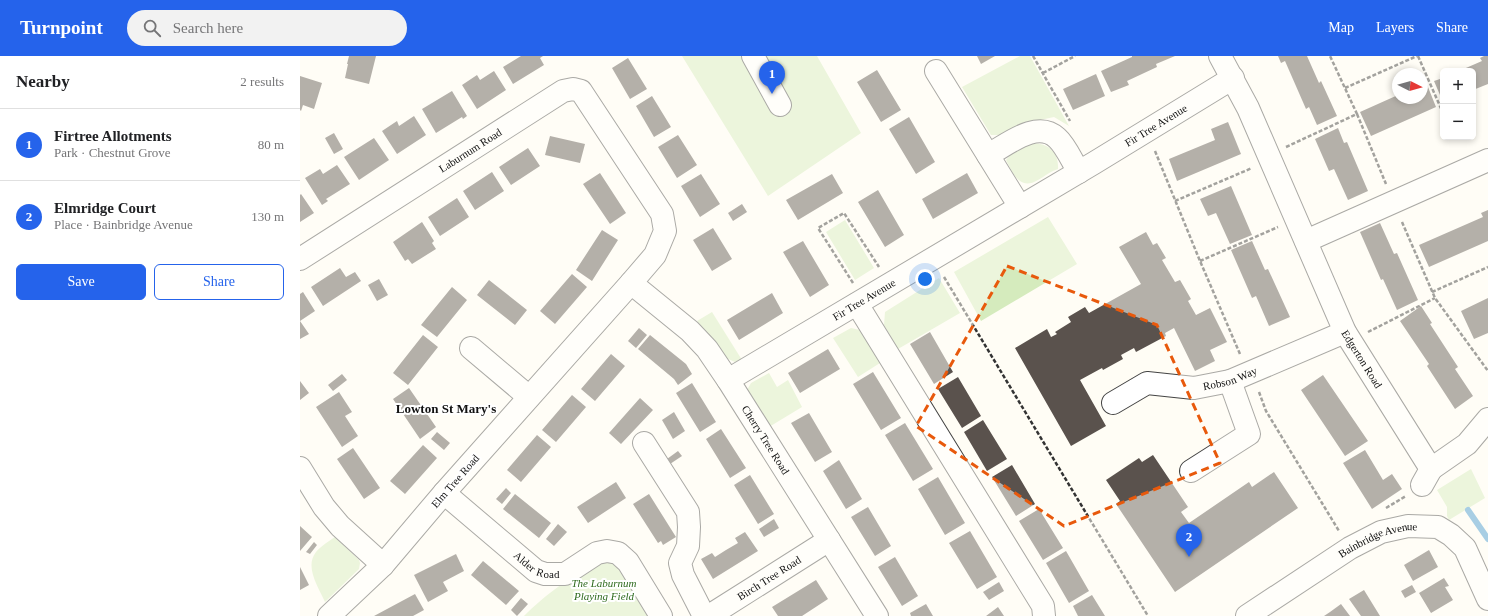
<!DOCTYPE html>
<meta charset="utf-8">
<style>
:root{--surface:#fff;--page:#f2f2f2;--text:#202124;--muted:#757577;--line:#e0e0e0;--accent:#2563eb}
body{margin:0;font-family:"Times New Roman",serif;background:var(--page);color:var(--text)}
.controls{position:absolute;right:12px;top:12px;display:grid;overflow:hidden;border-radius:6px;box-shadow:0 2px 6px #0003}
.controls button{width:36px;height:36px;display:grid;place-items:center;padding:0;border:0;border-bottom:1px solid var(--line);background:var(--surface);color:var(--text);font:20px sans-serif}
.compass{position:absolute;left:1092px;top:12px;width:36px;height:36px;border-radius:50%;background:var(--surface);box-shadow:0 2px 6px #0003;rotate:96deg}
.you{position:absolute;left:625px;top:223px;width:14px;height:14px;margin:-10px;border:3px solid #fff;border-radius:50%;background:#1a73e8;box-shadow:0 0 0 6px #1a73e833}
.badge{display:grid;place-items:center;width:26px;height:26px;border-radius:50%;background:var(--accent);color:#fff;font-size:13px;font-weight:700}
.pin{position:absolute;translate:-50% -33px;filter:drop-shadow(0 1px 2px #0008)}
.pin::after{content:'';position:absolute;top:21px;width:14px;height:12px;background:inherit;clip-path:polygon(0 0,100% 0,50% 100%)}
.list{margin:0;padding:0;list-style:none}
h2{display:flex;justify-content:space-between;align-items:center;height:52px;margin:0;padding:0 16px;font-size:17px}
h2 small{font-size:13px;font-weight:400;color:var(--muted)}
.list li{display:grid;grid-template-columns:26px 1fr auto;gap:12px;align-items:center;box-sizing:border-box;height:72px;padding:0 16px;border-top:1px solid var(--line)}
.list b{display:block;font-size:15px;white-space:nowrap}
.list p{margin:0;font-size:13px;white-space:nowrap;color:var(--muted)}
.list em{font-size:13px;font-style:normal;color:var(--muted)}
.actions{display:flex;gap:8px;padding:12px 16px}
.actions a{flex:1;padding:9px 0;border:1px solid var(--accent);border-radius:6px;text-align:center;font-size:14px;color:var(--accent)}
.actions .main{background:var(--accent);color:#fff}
.icon{flex:none;width:22px;height:22px;fill:none;stroke:currentColor;stroke-width:2;stroke-linecap:round;stroke-linejoin:round}
.map{position:relative;flex:none;width:1188px;height:560px;overflow:hidden}
header{display:flex;align-items:center;gap:24px;box-sizing:border-box;height:56px;padding:0 20px;background:var(--accent);color:#fff}
header strong{font-size:19px}
nav{display:flex;gap:22px;margin-inline-start:auto;font-size:14px}
.search{width:280px;height:36px;background:var(--page);display:flex;align-items:center;gap:10px;box-sizing:border-box;padding:0 14px;border-radius:22px;color:var(--muted);font-size:15px}
main{display:flex}
aside{flex:1;background:var(--surface)}
.map>svg:first-child{display:block}
.green{fill:#d5ebbd}
.lines{fill:none;stroke-linecap:round;stroke-linejoin:round}
.stream{stroke:#3f96cf;stroke-width:6}
.building{fill:#5a524d}
.minor-casing{stroke:#444;stroke-width:24}
.path{stroke:#333;stroke-width:2.5;stroke-dasharray:4 2;stroke-linecap:butt}
.minor{stroke:#fff;stroke-width:22}
.marked{fill:none;stroke:#e8590c;stroke-width:3;stroke-dasharray:8 5;stroke-linejoin:round}
.labels{text-anchor:middle;stroke-width:4;stroke-linejoin:round;paint-order:stroke}
.street-label{font-size:11px;fill:#111;stroke:#fff}
.park-label{font-size:11px;font-style:italic;fill:#2f6b1f;stroke:#fff}
.quarter-label{font-size:13px;font-weight:bold;fill:#111;stroke:#fff}
</style>
<header>
<strong>Turnpoint</strong>
<div class="search"><svg class="icon" aria-label="search" viewBox="0 0 24 24"><circle cx="10" cy="10" r="6"/><path d="M15 15l6 6"/></svg>Search here</div>
<nav><a>Map</a><a>Layers</a><a>Share</a></nav>
</header>
<main>
<aside>
<h2>Nearby<small>2 results</small></h2>
<ul class="list">
<li><span class="badge">1</span><div><b>Firtree Allotments</b><p>Park · Chestnut Grove</p></div><em>80 m</em></li>
<li><span class="badge">2</span><div><b>Elmridge Court</b><p>Place · Bainbridge Avenue</p></div><em>130 m</em></li>
</ul>
<div class="actions"><a class="main">Save</a><a>Share</a></div>
</aside>
<div class="map">
<svg width="1188" height="560" viewBox="0 0 1188 560">
<rect width="100%" height="100%" fill="#fffdf5"/>
<path class="green" d="M382,0H517L561,77L468,140Z
M720,0H730L769,70L754,61L731,66L708,79H691L662,31Z
M733,87C750,88 759,97 758,113C751,115 745,120 738,124C720,135 713,118 706,104C713,94 722,90 733,87Z
M748,161L777,208L681,265L654,216Z
M545,164L574,212L555,224L526,176Z
M639,222L660,257L598,293L584,269L585,256Z
M412,256L442,304L435,306L426,302L397,265Z
M551,272L560,274L580,307L558,321L533,282Z
M469,317L477,331L488,324L502,351L469,371L447,334L451,327Z
M1171,413L1185,442L1149,464L1147,460V451L1137,434Z
M35,481L59,504L60,507L59,513L25,546C19,532 4,511 16,496C21,490 29,485 35,481Z
M302,505L315,506L352,560H224C244,540 275,516 302,505Z"/>
<g class="lines">
<path class="stream" d="M1168,454L1188,483"/>
</g>
<path class="building" d="M49,0H76L69,28L45,22L48,8H47Z
M221,0H243L240,2L244,9L213,28L203,11Z
M677,0H695L681,8Z
M832,0H875L856,8L857,11L827,25L829,29L811,36L801,15L832,1Z
M978,0H1007L1019,27L1021,25L1037,60L1017,69L1009,51L1006,53L985,5L981,7Z
M1184,0H1188V28L1173,34V15H1159L1182,5L1180,2Z
M328,2L347,33L330,43L312,12Z
M577,14L601,54L581,66L557,26Z
M194,15L206,34L177,53L162,29L177,19L180,24Z
M796,18L805,40L773,54L763,33Z
M0,20L22,27L14,53L3,49L1,55L0,54Z
M1143,22V46L1134,25Z
M1126,26L1136,51L1071,80L1060,56L1098,39V42H1122V28Z
M152,35L167,60L163,63L162,61L136,77L122,53Z
M352,40L371,71L354,81L336,50Z
M114,60L126,79L97,98L82,75L97,65L99,70Z
M609,61L635,106L616,118L589,73Z
M928,66L941,98L877,125L869,103L915,84L911,73Z
M1038,72L1044,87L1047,86L1068,135L1048,144L1034,113L1029,115L1015,83Z
M34,77L43,93L34,98L25,82Z
M378,79L397,109L377,122L358,91Z
M250,80L285,88L280,107L245,99Z
M74,82L89,104L59,124L44,101Z
M228,92L240,110L211,129L199,111Z
M37,109L50,128L26,143L28,145L22,149L5,122L20,113L23,118Z
M192,116L204,135L175,154L163,135Z
M300,117L326,157L310,168L283,128Z
M667,117L678,137L633,163L622,143Z
M401,118L420,148L400,161L381,130Z
M532,118L543,137L498,164L486,144Z
M931,130L952,179L930,188L916,157L908,160L900,143Z
M578,134L604,179L585,191L558,146Z
M1,138L14,157L0,166V139Z
M157,142L169,161L140,180L128,161Z
M442,148L447,156L433,165L428,157Z
M1188,154V185L1129,211L1119,189L1183,161L1181,157Z
M122,166L134,185L132,187L136,193L112,208L108,203L105,205L93,186Z
M1080,167L1094,198L1097,197L1118,244L1097,254L1083,223L1081,224L1060,176Z
M413,172L432,203L412,215L393,184Z
M302,174L318,184L292,225L276,214Z
M846,176L853,189L857,187L866,202L862,204L875,226L880,224L891,243L888,245L896,259L910,252L927,286L910,294L915,305L895,315L874,272L865,277L866,280L836,296L834,292L821,299L823,303L803,314L802,312L780,324L806,370L771,390L715,292L747,273L751,281L757,278L755,276L771,266L768,261L785,251L789,257L841,228L819,191Z
M503,185L529,229L510,241L483,196Z
M952,185L965,214L968,213L990,261L969,270L956,240L952,242L931,194Z
M40,212L46,221L55,216L61,225L23,250L11,231Z
M272,218L287,231L255,268L240,255Z
M79,223L88,239L77,245L68,229Z
M189,224L227,254L215,269L177,239Z
M152,231L167,244L137,281L121,269Z
M3,236L15,255L0,265L9,278L0,283V238Z
M472,237L483,257L439,284L427,264Z
M1188,242V277L1174,283L1161,255Z
M1121,250L1132,267L1130,268L1158,311L1155,313L1173,340L1155,353L1127,310L1129,308L1100,265Z
M339,272L347,279L336,292L328,285Z
M630,276L653,316L634,328L610,288Z
M123,279L138,291L108,329L93,317Z
M350,279L386,308L392,318L378,329L374,323L338,293Z
M528,293L540,313L500,337L488,317Z
M311,298L325,310L295,345L281,333Z
M573,316L601,362L581,374L553,328Z
M42,318L47,324L33,335L28,329Z
M1023,319L1068,385L1045,400L1001,334Z
M658,321L681,360L662,372L638,333Z
M0,325L9,337L0,344Z
M392,327L416,366L400,376L376,337Z
M109,332L136,371L120,383L93,343Z
M39,336L52,356L45,360L58,380L42,391L16,351Z
M272,339L286,351L256,386L242,374Z
M340,342L353,354L321,388L309,377Z
M374,356L385,375L373,383L362,364Z
M509,357L532,396L515,406L491,367Z
M683,364L707,403L687,415L664,376Z
M605,367L633,413L613,425L585,379Z
M421,373L446,412L430,422L406,383Z
M137,376L150,387L144,394L131,383Z
M237,379L251,391L221,426L207,414Z
M123,389L137,402L105,438L90,425Z
M53,392L80,432L64,443L37,403Z
M1065,394L1083,424L1092,418L1102,433L1072,453L1043,407Z
M378,395L382,400L370,408L367,403Z
M853,399L888,451L881,456L889,467L949,426L952,431L974,416L998,452L875,536L816,448L820,445L806,424L839,402L842,406Z
M539,404L562,443L546,453L523,415Z
M712,409L735,448L716,460L692,421Z
M450,419L474,458L458,468L434,429Z
M638,421L665,467L645,479L618,433Z
M316,426L326,442L288,467L277,451Z
M206,432L211,437L202,448L196,443Z
M215,438L251,467L239,482L203,453Z
M349,438L376,481L363,489L361,485L358,487L333,448Z
M568,451L591,490L575,500L551,461Z
M739,453L763,492L743,504L719,465Z
M474,463L479,472L464,481L459,473Z
M258,468L267,476L254,490L246,483Z
M0,470L12,481L0,495Z
M670,475L697,521L677,533L649,487Z
M445,476L458,495L413,523L401,503L412,497L415,501L426,494L438,487L435,482Z
M14,486L17,489L10,498L6,496Z
M1129,494L1138,511L1113,525L1104,509Z
M766,495L789,535L769,547L746,507Z
M156,498L164,515L143,526L148,535L128,546L114,519Z
M595,501L618,540L602,550L578,511Z
M183,505L219,535L206,549L171,519Z
M0,511L9,529L0,534Z
M1144,522L1149,530L1145,531L1153,544L1131,557L1119,537Z
M516,524L528,543L502,560H478L472,551Z
M699,526L704,535L689,544L683,536Z
M1112,529L1116,536L1105,542L1101,535Z
M1064,534L1080,560H1061L1049,543Z
M115,538L124,554L113,560H74Z
M792,539L805,560H778L773,550Z
M221,542L228,548L217,560L211,554Z
M626,548L633,560H611L610,557Z
M1041,548L1050,560H1024L1030,556Z
M698,551L704,560H686Z"/>
<g class="lines">
<g class="minor-casing">
<g id="minor">
<path d="M453,0L480,49"/>
<path id="s1" d="M920,0L948,52L1045,276L1131,413L1167,388L1188,363"/>
<path d="M636,15L720,151"/>
<path d="M688,99C707,89 737,63 757,82C766,90 773,107 779,116"/>
<path d="M1006,185L1188,104"/>
<path id="s2" d="M0,203L263,35L273,33L281,35L362,158L365,175L355,199L331,227L144,437L83,509L29,560"/>
<path id="s3" d="M331,227L390,275L407,293L428,324L577,560"/>
<path d="M557,248L743,550L744,560"/>
<path d="M171,292L229,341"/>
<path id="s4" d="M428,324L794,107L933,22"/>
<path id="s5" d="M813,347L847,327L894,332L930,325L1045,276"/>
<path d="M344,387L388,456L389,471L388,490L380,507L383,519L404,560"/>
<path d="M0,412L24,451L40,470L83,509"/>
<path d="M891,415L949,378L930,325"/>
<path d="M1122,429L1131,413"/>
<path id="s6" d="M144,437L236,515L245,518H265L297,497L307,495L318,497L328,506L361,560"/>
<path id="s7" d="M409,560L529,484"/>
<path id="s8" d="M947,560L1050,492L1081,476L1108,470L1138,471L1151,479L1165,492L1188,543"/>
</g>
</g>
<path class="path" d="M733,0L770,65
M1118,0L1143,57
M743,17L775,0
M1045,32L1117,0
M1057,58L1086,128
M1154,81V83
M986,91L1057,58L1030,0
M855,95L900,205L940,298
M875,145L952,112
M1102,166L1135,242L1188,315
M900,205L978,171
M644,221L848,560
M553,227L518,172L544,157L579,211
M1132,236L1188,211
M1068,276L1135,242
M959,336L966,355L1039,475
M1086,452L1106,440"/>
<use href="#minor" class="minor"/>
</g>
<path d="M0 0H1188V560H0ZM707,210L857,269L920,407L764,470L616,370Z" fill="#fffdf5" fill-opacity=".55" fill-rule="evenodd"/>
<path class="marked" d="M707,210L857,269L920,407L764,470L616,370Z"/>
<g class="labels">
<g class="street-label">
<text dy="4" stroke="none"><textPath href="#s4" startOffset="498">Fir Tree Avenue</textPath></text>
<text dy="4" stroke="none"><textPath href="#s2" startOffset="202">Laburnum Road</textPath></text>
<text dy="4" stroke="none"><textPath href="#s4" startOffset="158">Fir Tree Avenue</textPath></text>
<text dy="4" stroke="none"><textPath href="#s1" startOffset="335">Edgerton Road</textPath></text>
<text dy="4" stroke="none"><textPath href="#s5" startOffset="124">Robson Way</textPath></text>
<text dy="4" stroke="none"><textPath href="#s3" startOffset="209">Cherry Tree Road</textPath></text>
<text transform="translate(155 425) rotate(-49)" y="4">Elm Tree Road</text>
<text dy="4" stroke="none"><textPath href="#s8" startOffset="153">Bainbridge Avenue</textPath></text>
<text dy="4" stroke="none"><textPath href="#s6" startOffset="119">Alder Road</textPath></text>
<text dy="4" stroke="none"><textPath href="#s7" startOffset="71">Birch Tree Road</textPath></text>
</g>
<g class="park-label">
<text x="304" y="531">The Laburnum<tspan x="304" dy="13">Playing Field</tspan></text>
</g>
<g class="quarter-label">
<text x="146" y="357">Lowton St Mary's</text>
</g>
</g>
</svg>
<div class="controls">
<button>+</button>
<button>−</button>
</div>
<svg class="compass" viewBox="-18 -18 36 36"><path d="M0-13l5 13h-10z" fill="#e53935"/><path d="M0 13l5-13h-10z" fill="#757577"/></svg>
<div class="you"></div>
<div class="pin badge" style="left:472px;top:38px">1</div>
<div class="pin badge" style="left:889px;top:501px">2</div>
</div>
</main>
